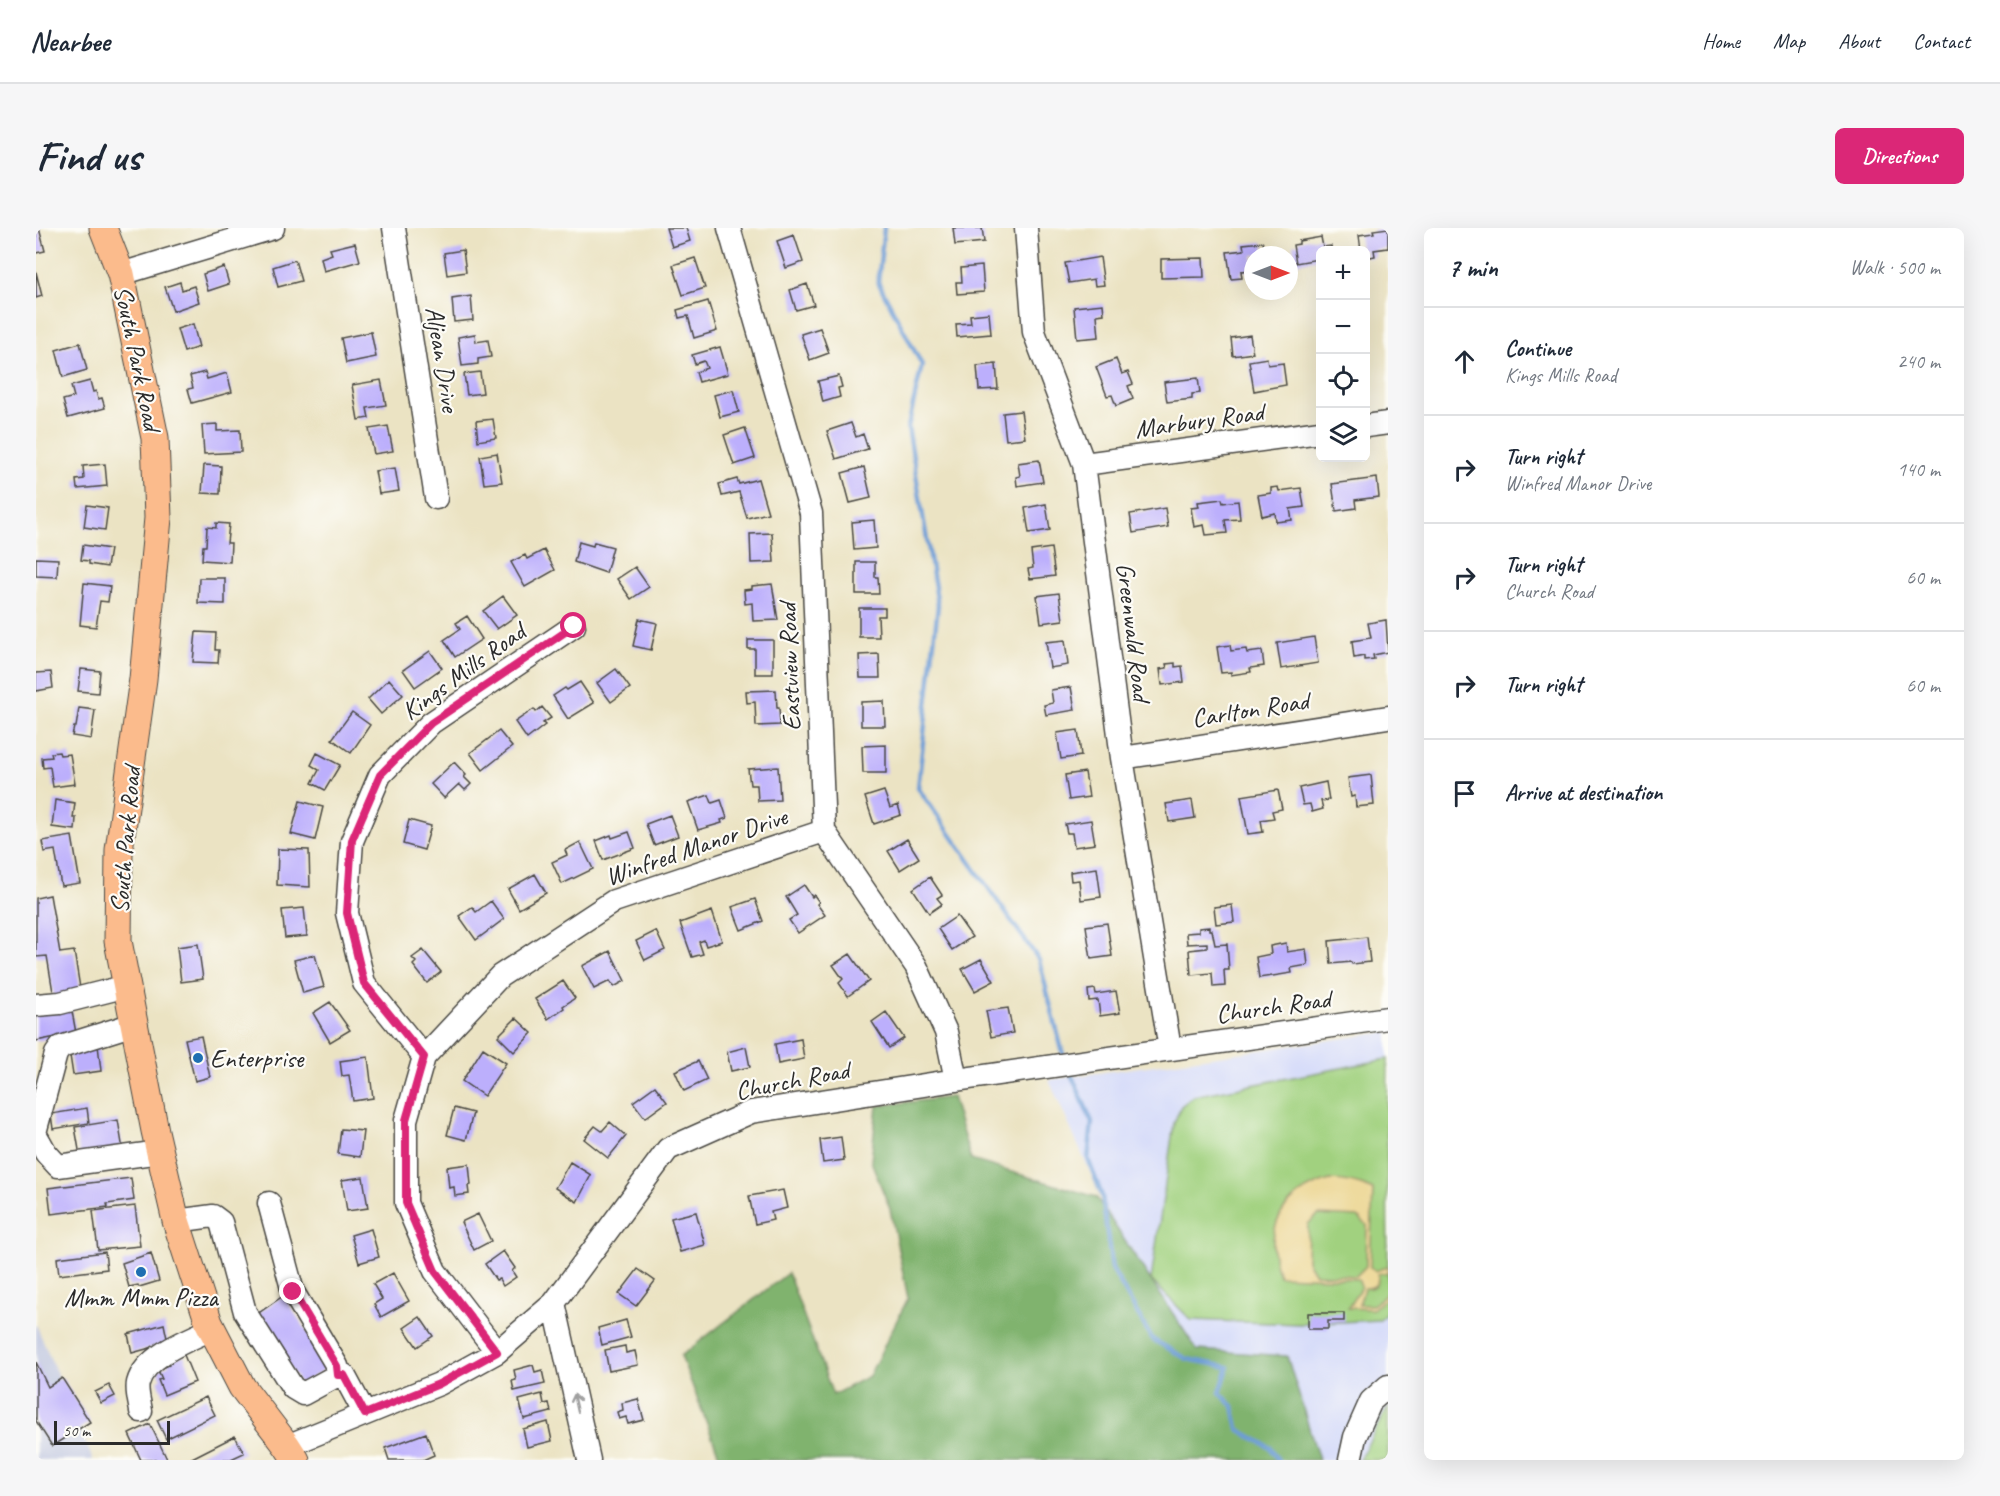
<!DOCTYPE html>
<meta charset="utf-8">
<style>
:root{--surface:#fff;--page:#f6f6f7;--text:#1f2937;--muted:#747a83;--line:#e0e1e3;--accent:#db2777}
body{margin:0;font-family:Caveat,sans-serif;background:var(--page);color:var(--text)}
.controls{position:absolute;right:18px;top:18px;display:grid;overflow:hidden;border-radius:9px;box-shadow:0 6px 24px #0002}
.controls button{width:54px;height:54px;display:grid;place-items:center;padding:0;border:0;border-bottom:2px solid var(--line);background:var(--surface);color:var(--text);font:30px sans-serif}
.compass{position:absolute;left:1208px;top:18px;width:54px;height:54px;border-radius:50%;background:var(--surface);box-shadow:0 6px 24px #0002;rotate:90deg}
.scale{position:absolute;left:18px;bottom:15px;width:116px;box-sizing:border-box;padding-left:6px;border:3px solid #2b2b2b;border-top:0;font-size:16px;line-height:21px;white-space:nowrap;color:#2b2b2b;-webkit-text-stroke:4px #fdfcf7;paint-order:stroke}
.stop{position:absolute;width:18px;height:18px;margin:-14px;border:4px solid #db2777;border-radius:50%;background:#fff}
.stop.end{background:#db2777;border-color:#fff;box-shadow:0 2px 6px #0008}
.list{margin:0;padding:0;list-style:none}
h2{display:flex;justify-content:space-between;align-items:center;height:78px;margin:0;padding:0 24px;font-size:26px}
h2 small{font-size:20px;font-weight:400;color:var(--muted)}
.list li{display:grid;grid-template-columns:39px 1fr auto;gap:18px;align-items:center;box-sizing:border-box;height:108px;padding:0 24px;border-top:2px solid var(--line)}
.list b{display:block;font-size:22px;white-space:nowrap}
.list p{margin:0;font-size:20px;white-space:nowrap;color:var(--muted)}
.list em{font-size:20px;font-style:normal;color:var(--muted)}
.icon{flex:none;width:33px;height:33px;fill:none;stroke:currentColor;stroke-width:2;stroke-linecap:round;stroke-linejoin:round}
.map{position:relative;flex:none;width:1352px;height:1232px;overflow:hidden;border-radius:9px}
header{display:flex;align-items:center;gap:36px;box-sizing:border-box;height:84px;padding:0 30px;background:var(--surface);border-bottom:2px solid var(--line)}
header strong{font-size:28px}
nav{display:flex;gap:33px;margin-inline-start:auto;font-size:21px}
.intro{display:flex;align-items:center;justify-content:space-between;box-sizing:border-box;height:144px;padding:0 36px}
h1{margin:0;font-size:42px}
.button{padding:15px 27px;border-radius:9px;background:var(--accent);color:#fff;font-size:21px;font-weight:700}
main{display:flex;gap:36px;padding:0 36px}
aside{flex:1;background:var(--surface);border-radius:9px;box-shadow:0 6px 24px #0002}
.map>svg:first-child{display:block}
.built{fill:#d3d9f9}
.industrial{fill:#bcc3de}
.green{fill:#a1d17f;stroke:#667e55;stroke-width:1.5}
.forest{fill:#80b36e;stroke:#566f4c;stroke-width:1.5}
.sand{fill:#eeda9e;stroke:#8c8264;stroke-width:1.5;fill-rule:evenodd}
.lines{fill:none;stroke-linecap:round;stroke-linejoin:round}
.stream{stroke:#6d9dd6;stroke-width:4.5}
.building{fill:#bcaffc}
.minor-casing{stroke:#484742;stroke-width:25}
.major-casing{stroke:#484742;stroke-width:29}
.minor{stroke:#fff;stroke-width:22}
.major{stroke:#fbbb8c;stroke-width:27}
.oneway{stroke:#a0a0a0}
.route{stroke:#db2777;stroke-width:8}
.poi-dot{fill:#1f6fb2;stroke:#fdfcf7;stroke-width:2}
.labels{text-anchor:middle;stroke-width:4.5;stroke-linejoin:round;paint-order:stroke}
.street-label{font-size:26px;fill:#2b2b2b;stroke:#fdfcf7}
.poi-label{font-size:26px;fill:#2b2b2b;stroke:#fdfcf7;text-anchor:start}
</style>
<header>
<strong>Nearbee</strong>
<nav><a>Home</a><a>Map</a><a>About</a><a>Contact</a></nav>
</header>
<div class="intro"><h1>Find us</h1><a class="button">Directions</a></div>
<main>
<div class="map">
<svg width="1352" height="1232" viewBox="0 0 1352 1232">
<rect width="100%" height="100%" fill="#fdfcf7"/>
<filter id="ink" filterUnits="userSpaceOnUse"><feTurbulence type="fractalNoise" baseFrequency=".0167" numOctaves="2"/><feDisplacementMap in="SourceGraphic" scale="12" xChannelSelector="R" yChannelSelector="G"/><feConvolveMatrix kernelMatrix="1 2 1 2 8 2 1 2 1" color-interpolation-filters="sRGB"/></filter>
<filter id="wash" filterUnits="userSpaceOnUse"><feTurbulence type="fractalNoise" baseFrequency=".008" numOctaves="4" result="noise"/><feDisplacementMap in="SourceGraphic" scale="24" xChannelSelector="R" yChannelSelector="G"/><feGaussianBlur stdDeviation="1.35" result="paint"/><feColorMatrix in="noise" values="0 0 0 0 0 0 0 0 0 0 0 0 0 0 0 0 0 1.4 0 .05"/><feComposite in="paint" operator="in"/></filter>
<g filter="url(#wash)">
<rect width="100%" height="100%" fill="#ebe3c3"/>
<path class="built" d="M1352,804V1232H1182L1013,852Z"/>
<path class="industrial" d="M0,1096L57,1232H0Z"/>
<path class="green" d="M1352,831L1351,888L1352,1083L1344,1092L1263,1096L1155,1092L1115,1052L1138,895L1145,878L1158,868Z
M1352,1179V1232H1323Z"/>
<path class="forest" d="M916,869L935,932L1060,969L1161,1122L1251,1128L1283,1232H685L645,1128L752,1045L797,1167L833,1148L872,1070L854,981L835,933L841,878Z"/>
<path class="sand" d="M1294,952C1310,952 1323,955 1337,962L1334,1039L1340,1043L1352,1038V1044L1342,1046C1343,1056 1338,1061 1328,1060L1323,1077H1337L1352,1064V1068L1337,1081L1312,1080L1325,1059L1322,1051L1243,1048C1226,1001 1246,966 1294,952ZM1282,987L1322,989L1331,997L1330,1038L1320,1048L1279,1046L1271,1033L1272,996Z"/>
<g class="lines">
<path class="stream" d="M848,0L842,54L886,137L872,199L902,377L882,560L1003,732L1027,826
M1035,846L1056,894L1052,931L1066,968L1076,1041L1116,1111L1151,1131L1192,1139L1184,1165L1197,1178L1202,1201L1235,1220L1242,1232"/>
</g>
<g id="blocks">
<path class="building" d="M0,0H3L9,23L0,25Z
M630,0H650L654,13L636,19Z
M917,0H946L948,14L919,17Z
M1352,0V20L1338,22L1339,28L1330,30V22H1325L1323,7L1338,5L1337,2Z
M758,7L767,34L750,40L741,13Z
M1285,9L1287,19L1295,18L1296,22H1284V39L1282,31L1260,35L1257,17L1263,16V13Z
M1227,14L1229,27H1217V42L1205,43L1206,50L1195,51L1191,24L1208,22L1207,16Z
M319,15L324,33L288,43L285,30L296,26L294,21Z
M427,22L430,44L411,47L408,25Z
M1064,29L1068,57L1059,58L1058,51L1033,55L1029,35Z
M659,30L669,60L647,67L637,37Z
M1167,30L1168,49L1125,50V31Z
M259,32L265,53L242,59L237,39Z
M946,38L948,64L921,66L920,54H926L925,40Z
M188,39L193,56L172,63L167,46Z
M0,44L6,68L0,70Z
M144,54L146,62L158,58L163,74L137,83L129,59Z
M771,56L778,77L760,82L754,62Z
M435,68L437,92L418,94L416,71Z
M672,73L681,103L658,110L652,88L643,90L641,82Z
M1067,76L1068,86L1061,87L1063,109L1041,111L1038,79Z
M953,85L955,106L921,109L920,96L935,95L934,87Z
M157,96L163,119L148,124L141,101Z
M784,100L793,125L774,132L765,106Z
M335,104L340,129L310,135L305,110Z
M439,106L440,114L452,112L455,129L442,131V136L426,138L422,109Z
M1214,107L1217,125L1197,128L1195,110Z
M44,115L51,142L27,149L20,122Z
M684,119L692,146L663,154L660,144L671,140L668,133L659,136L656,127Z
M1231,130L1232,137L1247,135L1250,157L1218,163L1213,133Z
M1080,131L1086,146L1092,144L1097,156L1092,158L1097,171L1080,178L1076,167L1071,168L1060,139Z
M960,136L962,161L943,162L941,138Z
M169,144L171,151L191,145L196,164L156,175L152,161L157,160L154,148Z
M444,144L447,165L431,167L428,146Z
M803,148L806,159L802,160L804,169L787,174L782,153Z
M1162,150L1164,165L1156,166V171L1131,174L1128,154Z
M345,152L350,177L331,180L333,190L322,192L316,157Z
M54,153L57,164L60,163L62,171L66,170L69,180L32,190L27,172L38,169L35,158Z
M697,162L703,184L684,189L678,167Z
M985,183L989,210L970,212L967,185Z
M457,191L460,210L442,213L440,193Z
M815,195L820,209L827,206L832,221L800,231L791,203Z
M181,196V203L204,202L205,224L168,226L166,197Z
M352,198L357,223L338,226L333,201Z
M709,200L719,230L698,237L688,207Z
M461,225L466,254L448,256L444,228Z
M1003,232L1007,254L981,258L980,249L984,248L982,235Z
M69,236L71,258L41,261L40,252L48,251L47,238Z
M168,237L185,238L184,266L166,265Z
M828,239L835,270L814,275L806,245Z
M359,240L363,263L343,266L339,243Z
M1341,250L1343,269L1319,272L1320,280L1300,283L1296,256Z
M701,251L703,256L722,251L732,285L711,290L703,264L686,268L683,256Z
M1242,259L1243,263L1265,260L1268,279L1254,281L1256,292L1240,294L1239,285L1226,288L1222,267L1235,265V260Z
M1186,271L1187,275L1202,273L1204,291L1189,292L1191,305L1170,307L1168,297L1158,299L1155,280L1163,279L1162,274Z
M1010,276L1014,302L993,305L989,280Z
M51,277L72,280L69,302L48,299Z
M1129,280L1132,299L1097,305L1094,286Z
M838,292L840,320L818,322L816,294Z
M180,295L193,296L191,315H195L194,334L166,332L167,318H170L171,299L180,300Z
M736,305L738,334L715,335L714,306Z
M543,314L557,318L558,314L577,319L570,345L538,334Z
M47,317L74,321L71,339L53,336V333L45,332Z
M1015,320L1019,348L994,351L992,341L997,340L995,323Z
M508,322L519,342L489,359L475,334L489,327L491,331Z
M0,330L22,331L21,349L0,348Z
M820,334H839V349H842L843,366H820Z
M599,339L613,359L595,371L581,351Z
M163,350H189V376L162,375Z
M48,355L74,358L72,374L64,373L60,399L44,397Z
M736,356L742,392L717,393L716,375L709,376L708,362L716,361V358Z
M1023,365L1027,392L1005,395L1001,368Z
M467,368L481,387L461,401L447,383Z
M823,380H849V388H842L843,409H823Z
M431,388L446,411L419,429L408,412L424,401L420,395Z
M603,391L621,395L615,422L597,418Z
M1350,392L1352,424L1337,427L1338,431L1328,432V428L1318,430L1316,413L1335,410L1332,395Z
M160,404L180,405L179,422H183L182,435L157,434Z
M1278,409L1282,435L1245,441L1241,415Z
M712,412H737V446H719V421H712Z
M1029,412L1032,437L1014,440L1010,414Z
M1194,417L1195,423L1210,421L1211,425L1226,423L1228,438L1214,440L1215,444L1195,447V444L1185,445L1181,419Z
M394,423L406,440L379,459L367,442Z
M843,426L844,450H824L823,427Z
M1139,435V439L1146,438L1148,454L1126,457L1124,441L1131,440L1130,436Z
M45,441L64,443L62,465L42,463Z
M580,441L594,460L575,474L561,455Z
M15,444L17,460L0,463V445Z
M353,451L367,467L345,486L332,471Z
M544,454L558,475L532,491L517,468L529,460L531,462Z
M1035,459L1039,482L1010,487L1008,477L1017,475L1015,462Z
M740,462L741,480H743L744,497L720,498L719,474L711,475L710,463Z
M848,473L849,498H825V474Z
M506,479L515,490L507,495L509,497L491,511L479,494L498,481L500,484Z
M43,480L59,482L55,511L36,508L38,499H40Z
M316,484L334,497L315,525L296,511Z
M1042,502L1045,528L1025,531L1021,505Z
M463,503L476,519L447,542L434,525Z
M850,517V545H827L826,518Z
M23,524L24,527L34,526L39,556L17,559L14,539L7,540L6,530L16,529L15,525Z
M281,525L304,537L289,562L276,555L283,542L275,537Z
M418,534L430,547L428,549L435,556L429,562L423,556L408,570L395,556Z
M742,539L744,572L722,573L721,557H714L712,541Z
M1049,544L1053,569L1033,572L1029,547Z
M1335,547L1338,577L1320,579L1319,568L1315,569L1312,550Z
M1290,554L1293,572L1285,573L1287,581L1276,584L1274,576L1267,577L1263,560Z
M1242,562L1246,581L1236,583L1238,590L1225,592L1227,604L1212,606L1205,568Z
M848,563L854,580L862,577L865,587L838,596L829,569Z
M673,567L676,575L685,572L691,590L685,592L686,595L662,602L652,574Z
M19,572L39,575L37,590H40L39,602L16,599Z
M1156,572L1159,590L1133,594L1130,576Z
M264,573L287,579L279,612L255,606Z
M634,587L642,608L618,617L610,596Z
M373,592L395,598L388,622L367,616Z
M1055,592L1059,616L1038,619L1036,605H1031L1029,596Z
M593,604L599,620L567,632L560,613L575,607L576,610Z
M36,608L44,655L25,658L19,622L8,624L6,613Z
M871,611L883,630L864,642L852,623Z
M544,614L557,641L526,656L516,634L531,627L529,622Z
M242,621L273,622L274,659L241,657Z
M1061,640L1065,669L1045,672L1043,652L1035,653L1034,644Z
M499,646L510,665L483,681L472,661Z
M894,649L906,667L901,670L906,676L893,685L877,661Z
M768,657L776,669L778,667L783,674L781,676L789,687L762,705L753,692L761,687L750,669Z
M14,667L24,725L38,723L45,766L18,770L11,728L0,729V670Z
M719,671L727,693L705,702L696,679Z
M455,673L468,691L440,712L423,688L436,679L440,684Z
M1196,677L1198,694L1180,696L1178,679Z
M268,680L271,708L249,710L246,682Z
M676,683L686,713L670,718L668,712L663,714L667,726L656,729L644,695Z
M921,688L936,709L916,722L902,701Z
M1071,695L1076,728L1055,731L1050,698Z
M1173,699V702H1176L1179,717L1191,716L1193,742H1188L1189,758L1177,759L1176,745L1155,747L1153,722L1171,720V715L1151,716L1150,705L1163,704V700Z
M620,703L629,722L609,732L600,713Z
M1331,709L1334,734L1316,736L1315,734L1295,736L1293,713Z
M1250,715L1251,724L1270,721L1272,737L1255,740L1256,745L1223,750L1220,729L1235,726L1234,718Z
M162,716L167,751L145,754L141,719Z
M387,722L405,744L391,755L377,737L380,734L376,730Z
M574,723L589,753L578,759L574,753L558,761L546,738Z
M814,726L833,753L812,768L803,755L807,751L797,737Z
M279,727L288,759L267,765L258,732Z
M945,731L958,753L939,763L926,741Z
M527,753L539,770L527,778L528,780L512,791L499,771Z
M1059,761L1060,766L1080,763L1084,785L1064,788L1062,772L1053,773L1052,762Z
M294,774L314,802L294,814L277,785Z
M35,778L40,805L0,813V784Z
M972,780L977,805L955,809L950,783Z
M850,784L868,810L853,820L836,794Z
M480,790L496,805L478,824L462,808Z
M165,808L174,849L159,853L149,811Z
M765,811L768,831L742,836L739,816Z
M62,817L65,843L37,847L33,821Z
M710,819L714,839L695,843L691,824Z
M447,820L470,835L448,868L426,853Z
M332,829L337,870L317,873L313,847L306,848L304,833Z
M662,833L671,852L648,863L639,843Z
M619,858L631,874L609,890L597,874Z
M51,880L53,895L17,901L15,886Z
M418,880L437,885L430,912L411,907Z
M82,892L87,922L44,928L39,899Z
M574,894L590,908L572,930L548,911L559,898L566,903Z
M305,901L327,903L324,929L302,926Z
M805,909L808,932L787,935L784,912Z
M534,934L555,947L541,974L519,960Z
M433,936L435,957L432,958L433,966L419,968L418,959L413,960L411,939Z
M327,949L332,980L311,983L306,952Z
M95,950L98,972L71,976L72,979L15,986L12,960Z
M747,962L751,980L735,984L737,992L719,996L713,968Z
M99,978L104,1018L62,1022L57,983Z
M660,984L669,1017L644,1024L635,990Z
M442,986L455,1013L438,1022L425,994Z
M335,1001L343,1029L323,1035L315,1007Z
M467,1023L479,1040L476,1043L480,1049L467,1058L463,1051L460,1052L449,1036Z
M69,1024L71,1041L23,1047L21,1030Z
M115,1025L123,1053L103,1059L102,1057L93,1059L86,1035Z
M602,1041L619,1053L600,1078L583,1066Z
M357,1045L373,1073L345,1089L338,1076L346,1071L337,1056Z
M247,1068L294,1137L265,1157L220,1087Z
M1272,1085H1308V1093H1292V1101H1272Z
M384,1089L397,1108L381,1119L368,1100Z
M590,1092L595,1109L566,1117L562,1100Z
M128,1096L132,1115L96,1125L92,1106Z
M589,1118L590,1125L599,1123L602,1137L573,1143L569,1122Z
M148,1127L159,1154L128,1167L122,1152L126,1151L122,1142L133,1137L132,1133Z
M0,1134L12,1159L26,1150L54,1194L16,1218L0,1193Z
M497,1137L499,1144L506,1142L509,1156L478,1163L476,1153L480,1152L478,1142Z
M73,1157L79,1168L65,1175L59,1164Z
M506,1166L508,1176L513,1175L515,1184L488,1191L483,1172Z
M170,1169L179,1187L130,1211L121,1192Z
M602,1171L608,1192L592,1196L590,1189L583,1191L581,1184L587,1182L586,1175Z
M512,1194L516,1213L491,1219L487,1201Z
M114,1196L131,1231L130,1232H105L93,1206Z
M390,1205L398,1227L387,1232H353L349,1220Z
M199,1208L208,1225L193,1232H152Z"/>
</g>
</g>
<g filter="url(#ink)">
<use href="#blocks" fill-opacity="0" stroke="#484742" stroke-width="1.5"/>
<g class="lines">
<g class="minor-casing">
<path id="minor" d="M358,0L400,270
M693,0L775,285L788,603L880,738L910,804L920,852
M990,0L998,104L1048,236L1086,530L1134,821
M85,46L237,0
M1330,198L1352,195
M1048,236L1284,204
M1086,530L1352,489
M0,777L24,775L91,758
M388,829L328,755L311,685L316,613L344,547L395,495L538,398
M0,901L20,826L25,819L98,796
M0,907L10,925L22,938L124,924
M233,975L257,1064L301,1138L302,1147H308L329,1186
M140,993L177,988L185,994L209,1084L257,1160L267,1166L302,1147
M518,1075L553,1232
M461,1124L399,1043L370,975V892L388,829L464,748L578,673L788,603
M105,1183C104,1176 100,1163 102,1155C109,1128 152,1112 176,1101
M251,1218L403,1156L461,1124L518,1075L632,921L715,884L920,852L1352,790
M1314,1232L1319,1209L1335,1173L1352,1158"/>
</g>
<g class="major-casing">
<path id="major" d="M67,0L85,46L119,210L122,290L107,451L83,622L82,713L119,903L140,993L173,1095L206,1159L251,1218L260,1232"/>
</g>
<use href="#minor" class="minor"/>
<use href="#major" class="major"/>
</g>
<defs><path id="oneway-shaft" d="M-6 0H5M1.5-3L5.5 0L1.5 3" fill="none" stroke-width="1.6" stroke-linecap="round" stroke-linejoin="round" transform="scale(1.5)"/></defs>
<use class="oneway" href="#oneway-shaft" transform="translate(540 1175) rotate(-102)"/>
</g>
<g class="lines" filter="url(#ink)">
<path class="route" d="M257,1064L301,1138L302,1147H308L329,1186L403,1156L461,1124L399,1043L370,975V892L388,829L328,755L311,685L316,612L344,547L395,495L538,398"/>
</g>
<g class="poi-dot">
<circle cx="162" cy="830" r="6"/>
<circle cx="105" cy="1044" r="6"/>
</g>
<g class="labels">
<g class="street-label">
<text transform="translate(102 130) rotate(78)" y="9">South Park Road</text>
<text transform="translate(407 131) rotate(81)" y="9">Aljean Drive</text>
<text transform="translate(1163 192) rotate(-8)" y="9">Marbury Road</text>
<text transform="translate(1098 404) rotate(83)" y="9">Greenwald Road</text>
<text transform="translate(753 439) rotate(-92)" y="9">Eastview Road</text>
<text transform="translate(427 443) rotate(-36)" y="9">Kings Mills Road</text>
<text transform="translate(1214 481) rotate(-9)" y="9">Carlton Road</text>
<text transform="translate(89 612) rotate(-85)" y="9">South Park Road</text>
<text transform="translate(660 618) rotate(-19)" y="9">Winfred Manor Drive</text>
<text transform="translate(1237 778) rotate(-8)" y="9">Church Road</text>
<text transform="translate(756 852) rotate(-11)" y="9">Church Road</text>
</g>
<g class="poi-label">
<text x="174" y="839">Enterprise</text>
<text x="105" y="1078" text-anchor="middle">Mmm Mmm Pizza</text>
</g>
</g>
</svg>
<div class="controls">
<button>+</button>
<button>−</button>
<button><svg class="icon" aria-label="locate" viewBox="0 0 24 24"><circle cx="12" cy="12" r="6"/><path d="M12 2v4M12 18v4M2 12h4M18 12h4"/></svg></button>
<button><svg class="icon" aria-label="layers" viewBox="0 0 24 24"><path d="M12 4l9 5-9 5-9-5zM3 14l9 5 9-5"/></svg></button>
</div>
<svg class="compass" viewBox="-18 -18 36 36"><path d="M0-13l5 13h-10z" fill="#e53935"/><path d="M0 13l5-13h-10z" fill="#747a83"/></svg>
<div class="scale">50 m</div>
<div class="stop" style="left:538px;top:398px"></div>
<div class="stop end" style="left:257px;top:1064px"></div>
</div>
<aside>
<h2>7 min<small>Walk · 500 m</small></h2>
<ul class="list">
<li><svg class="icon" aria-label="ahead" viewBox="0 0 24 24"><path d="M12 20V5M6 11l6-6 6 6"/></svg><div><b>Continue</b><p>Kings Mills Road</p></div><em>240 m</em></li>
<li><svg class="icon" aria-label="right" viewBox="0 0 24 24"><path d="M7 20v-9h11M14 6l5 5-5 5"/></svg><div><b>Turn right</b><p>Winfred Manor Drive</p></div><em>140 m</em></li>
<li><svg class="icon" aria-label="right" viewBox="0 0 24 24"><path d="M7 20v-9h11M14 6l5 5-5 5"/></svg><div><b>Turn right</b><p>Church Road</p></div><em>60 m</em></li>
<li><svg class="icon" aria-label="right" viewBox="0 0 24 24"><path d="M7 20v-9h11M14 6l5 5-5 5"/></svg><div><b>Turn right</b></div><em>60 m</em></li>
<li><svg class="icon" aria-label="arrive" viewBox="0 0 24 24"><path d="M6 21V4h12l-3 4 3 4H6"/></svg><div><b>Arrive at destination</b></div></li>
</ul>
</aside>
</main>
